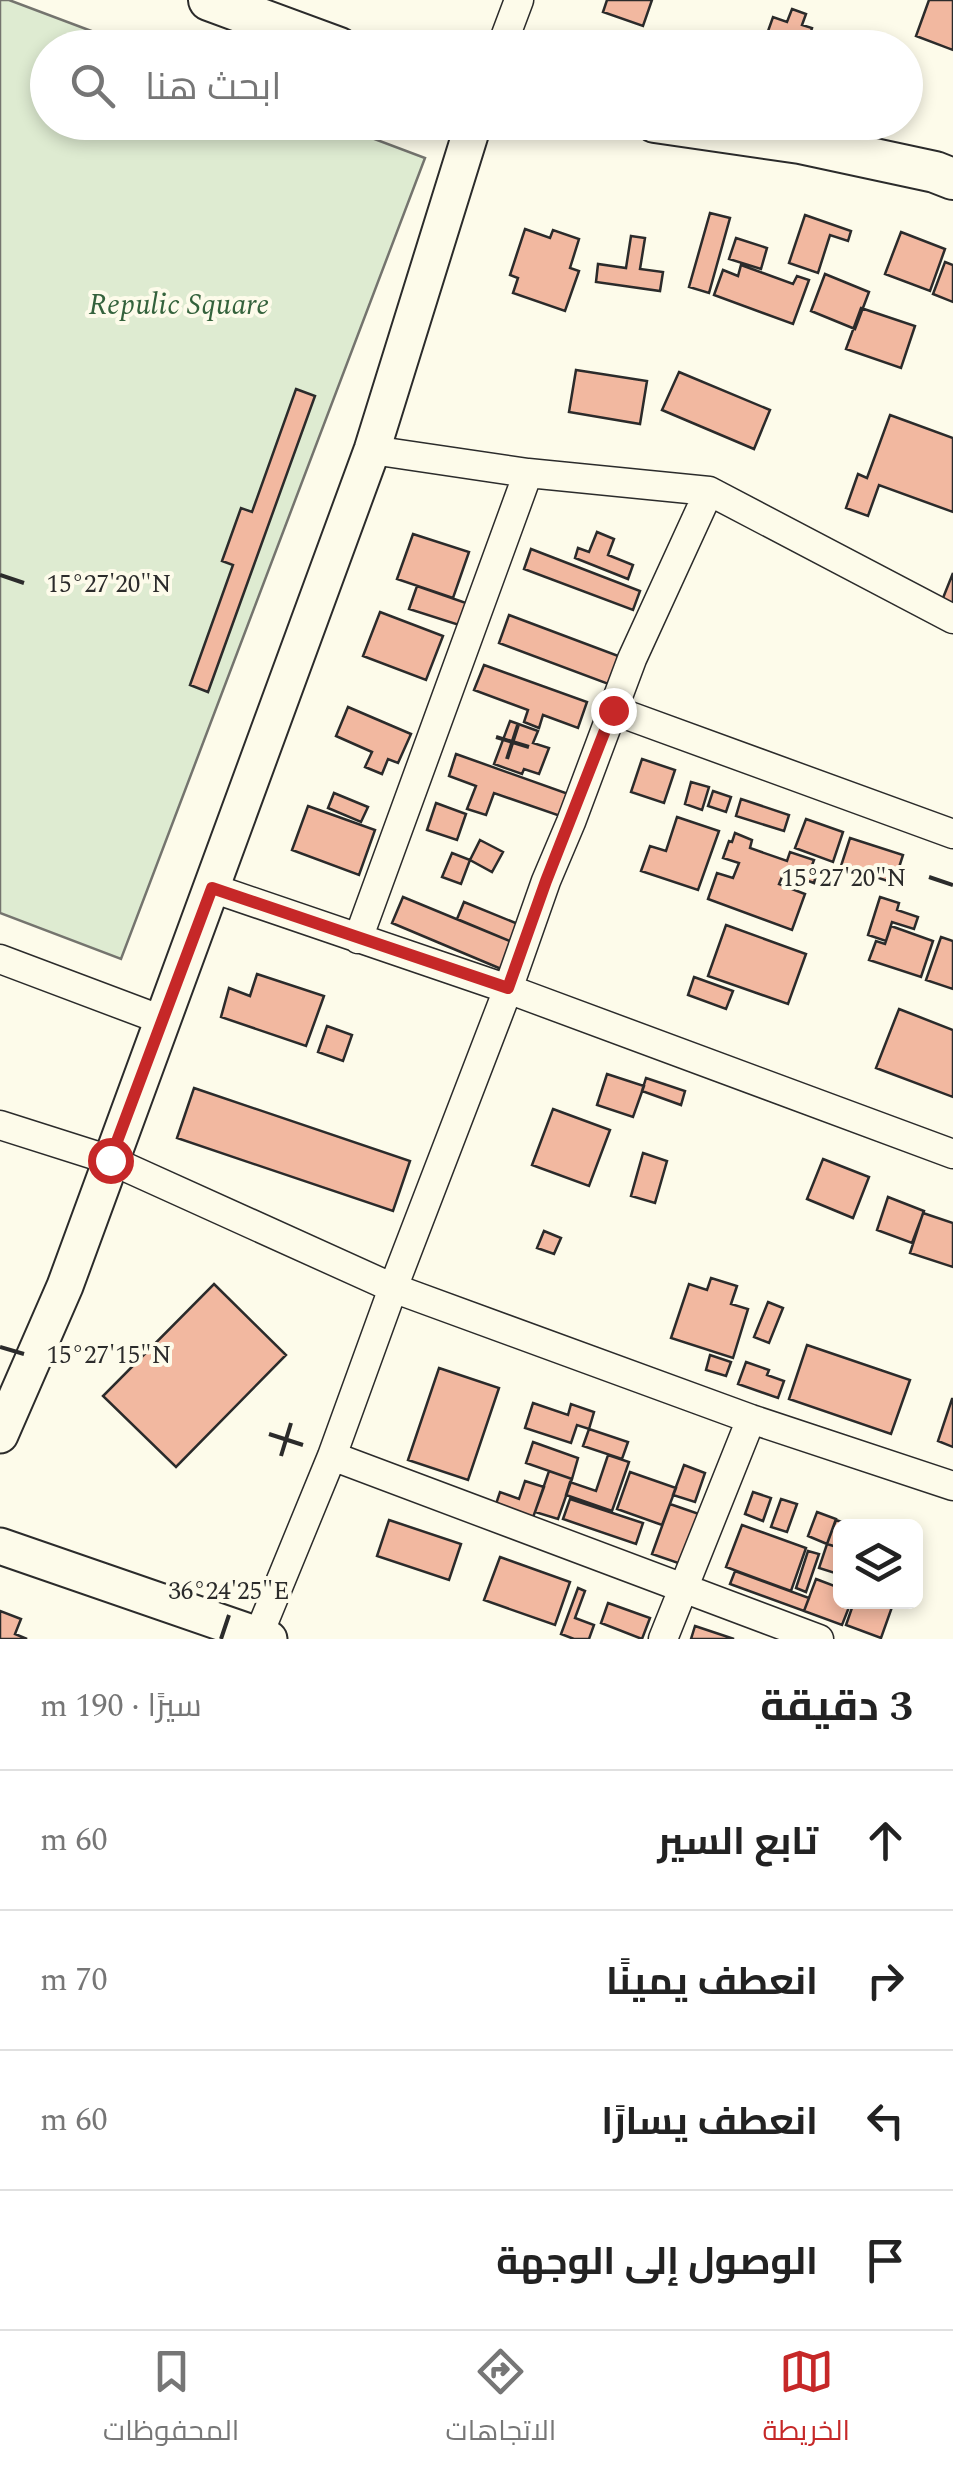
<!DOCTYPE html>
<html lang="ar">
<meta charset="utf-8">
<style>
:root{--surface:#fff;--page:#f6f6f6;--text:#222;--muted:#767676;--line:#e0e0e0;--accent:#c62828}
body{margin:0;font-family:Spectral,Cairo,serif;background:var(--page);color:var(--text);direction:rtl}
.controls{position:absolute;right:30px;bottom:30px;display:grid;overflow:hidden;border-radius:15px;box-shadow:0 5px 15px #0003}
.controls button{width:90px;height:90px;display:grid;place-items:center;padding:0;border:0;border-bottom:2px solid var(--line);background:var(--surface);color:var(--text);font:50px sans-serif}
.stop{position:absolute;width:30px;height:30px;margin:-22px;border:8px solid #c62828;border-radius:50%;background:#fff}
.stop.end{background:#c62828;border-color:#fff;box-shadow:0 2px 10px #0008}
.list{margin:0;padding:0;list-style:none}
h2{display:flex;justify-content:space-between;align-items:center;height:130px;margin:0;padding:0 40px;font-size:42px}
h2 small{font-size:32px;font-weight:400;color:var(--muted)}
.list li{display:grid;grid-template-columns:65px 1fr auto;gap:30px;align-items:center;box-sizing:border-box;height:140px;padding:0 40px;border-top:2px solid var(--line)}
.list b{display:block;font-size:38px;white-space:nowrap}
.list em{font-size:32px;font-style:normal;color:var(--muted)}
.icon{flex:none;width:55px;height:55px;fill:none;stroke:currentColor;stroke-width:2;stroke-linecap:round;stroke-linejoin:round}
.map{position:relative;flex:none;width:953px;height:1639px;overflow:hidden;direction:ltr}
.search{position:absolute;background:var(--surface);box-shadow:0 5px 15px #0003;left:30px;right:30px;top:30px;height:110px;display:flex;align-items:center;gap:25px;box-sizing:border-box;padding:0 35px;border-radius:55px;color:var(--muted);font-size:38px}
.sheet{height:690px;background:var(--surface)}
nav{display:flex;justify-content:space-around;align-items:center;box-sizing:border-box;height:140px;border-top:2px solid var(--line);background:var(--surface);font-size:28px;color:var(--muted)}
nav a{display:grid;justify-items:center;gap:5px}
nav .on{color:var(--accent)}
.map>svg:first-child{display:block}
.green{fill:#deebd1;stroke:#74746e;stroke-width:2.5}
.building{fill:#f2b8a0;stroke:#2b2b2b;stroke-width:2.5}
.lines{fill:none;stroke-linecap:round;stroke-linejoin:round}
.minor-casing{stroke:#2b2b2b;stroke-width:31}
.tertiary-casing{stroke:#2b2b2b;stroke-width:39}
.secondary-casing{stroke:#2b2b2b;stroke-width:44}
.minor{stroke:#fdfbea;stroke-width:28}
.tertiary{stroke:#fdfbea;stroke-width:35}
.secondary{stroke:#fdfbea;stroke-width:40}
.route{stroke:#c62828;stroke-width:12}
.ticks{fill:none;stroke:#2b2b2b;stroke-width:4}
.labels{text-anchor:middle;stroke-width:8;stroke-linejoin:round;paint-order:stroke}
.park-label{font-size:30px;font-style:italic;fill:#34623c;stroke:#fdfbea}
.ticks-label{font-size:25px;text-anchor:middle;fill:#2b2b2b;stroke:#fdfbea;stroke-width:8;stroke-linejoin:round;paint-order:stroke}
</style>
<div class="map">
<svg width="953" height="1639" viewBox="0 0 953 1639">
<rect width="100%" height="100%" fill="#fdfbea"/>
<path class="green" d="M0,0H9L134,47L48,48V122L332,123L425,158L121,959L0,913Z"/>
<path class="building" d="M607,0H652L643,26L603,12Z
M929,0H953V50L916,36Z
M792,9L806,14L802,25L812,28L806,48H762L773,17L787,22Z
M602,38L641,40V48H601Z
M710,213L730,218L709,293L689,287Z
M805,215L851,231L848,241L830,235L818,273L789,263Z
M525,229L550,238L553,230L579,239L570,268L579,271L565,311L513,293L518,278L510,275Z
M901,232L945,249L930,291L885,274Z
M631,236L645,238L640,269L663,272L660,291L596,282L598,264L626,268Z
M736,238L767,248L761,269L729,259Z
M945,262L953,265V302L933,294Z
M741,265L793,284L797,276L809,280L793,324L714,295L723,270L738,276Z
M825,274L869,292L855,329L811,311Z
M861,308L915,326L901,368L846,349Z
M576,370L647,381L640,424L569,412Z
M679,372L770,410L754,449L662,410Z
M296,389L315,396L208,692L190,685L233,565L222,561L241,508L252,512Z
M890,415L953,438V512L879,485L868,516L846,508L858,474L867,478Z
M597,532L614,539L608,555L633,565L628,579L575,558L578,548L589,552Z
M413,534L469,552L453,598L397,579Z
M531,549L640,591L633,610L524,569Z
M953,573V607L941,603Z
M417,586L466,603L459,625L409,609Z
M380,612L443,636L426,680L363,656Z
M509,615L621,657L611,685L499,643Z
M484,665L587,702L578,728L543,715L539,728L524,722L528,710L474,690Z
M348,707L411,734L398,763L388,759L382,774L365,767L372,752L336,736Z
M510,721L538,731L533,743L549,748L539,774L524,769L522,774L494,764Z
M456,754L574,796L566,818L494,793L486,815L467,809L476,786L449,776Z
M642,759L675,770L664,803L631,792Z
M691,782L709,787L702,810L685,804Z
M713,791L731,797L726,812L708,806Z
M334,793L368,807L361,822L328,808Z
M741,799L789,815L784,831L736,816Z
M436,803L466,814L457,840L427,830Z
M308,806L375,830L359,875L292,850Z
M677,817L719,831L698,890L641,871L650,846L666,851Z
M806,819L843,832L833,862L795,848Z
M735,833L752,840L750,848L787,861L790,852L814,860L809,873L816,875L814,883L784,872L779,884L805,894L792,930L708,899L717,873L733,878L739,863L723,858L729,841L732,842Z
M850,838L903,855L894,883L841,866Z
M480,840L503,852L492,872L470,860Z
M452,853L470,860L461,884L442,877Z
M403,897L517,944L506,971L392,923Z
M880,897L899,903L897,910L918,917L914,929L892,922L886,941L868,935Z
M464,902L518,924L510,941L457,919Z
M726,925L806,954L788,1004L708,976Z
M891,926L933,941L921,977L869,960L876,941L885,944Z
M941,937L953,941V989L926,980Z
M257,974L324,996L306,1046L221,1017L229,988L250,996Z
M694,977L733,991L726,1009L688,995Z
M899,1009L953,1030V1097L876,1068Z
M327,1026L352,1035L343,1061L318,1052Z
M607,1074L644,1086L633,1117L597,1105Z
M646,1078L685,1091L681,1105L642,1091Z
M194,1088L410,1161L393,1211L177,1138Z
M553,1109L610,1130L589,1186L532,1165Z
M643,1153L667,1161L655,1203L631,1196Z
M823,1159L869,1177L853,1218L807,1199Z
M888,1197L924,1211L912,1243L877,1230Z
M923,1213L953,1223V1267L910,1253Z
M544,1231L561,1238L554,1254L537,1248Z
M711,1278L737,1286L731,1304L748,1309L733,1358L671,1338L689,1284L707,1290Z
M214,1284L286,1355L176,1467L103,1396Z
M768,1302L783,1308L769,1343L754,1337Z
M807,1345L910,1380L891,1434L789,1399Z
M710,1355L731,1362L726,1376L706,1370Z
M746,1362L769,1370L767,1375L784,1381L778,1398L738,1384Z
M439,1368L499,1388L468,1480L408,1460Z
M952,1399H953V1447L938,1441Z
M533,1403L568,1415L571,1404L594,1412L589,1429L577,1425L571,1443L525,1428Z
M589,1429L628,1442L622,1459L583,1446Z
M533,1442L578,1458L572,1479L526,1463Z
M608,1455L629,1462L612,1511L566,1495L570,1482L596,1491Z
M684,1465L705,1473L695,1502L673,1495Z
M549,1471L572,1479L558,1519L535,1512Z
M630,1472L676,1488L662,1525L617,1509Z
M525,1481L544,1487L531,1523L494,1510L500,1492L519,1499Z
M753,1492L771,1498L763,1521L745,1514Z
M570,1499L643,1523L636,1544L563,1519Z
M781,1499L797,1504L787,1532L771,1527Z
M670,1504L699,1514L681,1564L652,1554Z
M817,1512L836,1519L827,1544L808,1536Z
M389,1520L461,1544L449,1580L377,1556Z
M836,1520L853,1526H840V1548L827,1544Z
M742,1525L806,1548L791,1591L726,1567Z
M827,1544L840,1548V1567L838,1574L819,1568Z
M808,1551L819,1554L806,1592L796,1588Z
M500,1557L570,1582L555,1625L484,1600Z
M735,1571L809,1598L804,1611L730,1584Z
M816,1579L840,1588V1602H851L842,1625L804,1611Z
M578,1588L585,1591L575,1618L594,1625L589,1639H574L561,1634Z
M854,1602H876L892,1607L881,1638L846,1625Z
M608,1603L650,1618L642,1639L601,1623Z
M0,1611L21,1619L15,1634L27,1639H0Z
M695,1626L734,1639H691Z"/>
<g class="lines">
<g class="minor-casing">
<path id="minor" d="M501,48L519,0
M372,450L528,473L709,491L953,619
M613,710L953,834
M212,888L508,989L953,1154
M358,939L528,473
M0,959L162,1020
M0,1125L110,1160L393,1288L751,1419L953,1486
M332,1456L819,1639
M258,1636L332,1456L393,1288L508,989L546,881L571,822L632,659L709,491
M663,1639L751,1419"/>
</g>
<g class="tertiary-casing">
<path id="tertiary" d="M0,1435L65,1286L372,450L474,122
M0,1546L269,1639"/>
</g>
<g class="secondary-casing">
<path id="secondary" d="M209,0L339,48
M655,122L800,143L935,172L953,179"/>
</g>
<use href="#minor" class="minor"/>
<use href="#tertiary" class="tertiary"/>
<use href="#secondary" class="secondary"/>
</g>
<g class="lines">
<path class="route" d="M110,1160L212,888L508,988L546,881L613,710"/>
</g>
<path class="ticks" d="M0,575L24,583M496,737L529,747M507,759L518,725M929,877L953,885M0,1347L24,1354M269,1434L303,1445M281,1456L291,1423M221,1639L229,1615"/>
<g class="labels">
<g class="park-label">
<text x="179" y="314">Repulic Square</text>
</g>
</g>
<g class="ticks-label">
<text x="109" y="592">15°27'20"N</text>
<text x="844" y="886">15°27'20"N</text>
<text x="109" y="1363">15°27'15"N</text>
<text x="229" y="1599">36°24'25"E</text>
</g>
</svg>
<div class="controls">
<button><svg class="icon" aria-label="layers" viewBox="0 0 24 24"><path d="M12 4l9 5-9 5-9-5zM3 14l9 5 9-5"/></svg></button>
</div>
<div class="stop" style="left:110px;top:1160px"></div>
<div class="stop end" style="left:613px;top:710px"></div>
<div class="search"><svg class="icon" aria-label="search" viewBox="0 0 24 24"><circle cx="10" cy="10" r="6"/><path d="M15 15l6 6"/></svg>ابحث هنا</div>
</div>
<section class="sheet">
<h2>3 دقيقة<small>سيرًا · 190 m</small></h2>
<ul class="list">
<li><svg class="icon" aria-label="ahead" viewBox="0 0 24 24"><path d="M12 20V5M6 11l6-6 6 6"/></svg><div><b>تابع السير</b></div><em>60 m</em></li>
<li><svg class="icon" aria-label="right" viewBox="0 0 24 24"><path d="M7 20v-9h11M14 6l5 5-5 5"/></svg><div><b>انعطف يمينًا</b></div><em>70 m</em></li>
<li><svg class="icon" aria-label="left" viewBox="0 0 24 24"><path d="M17 20v-9H6M10 6l-5 5 5 5"/></svg><div><b>انعطف يسارًا</b></div><em>60 m</em></li>
<li><svg class="icon" aria-label="arrive" viewBox="0 0 24 24"><path d="M6 21V4h12l-3 4 3 4H6"/></svg><div><b>الوصول إلى الوجهة</b></div></li>
</ul>
</section>
<nav>
<a class="on"><svg class="icon" aria-label="map" viewBox="0 0 24 24"><path d="M3 6l6-2 6 2 6-2v14l-6 2-6-2-6 2zM9 4v14M15 6v14"/></svg>الخريطة</a>
<a><svg class="icon" aria-label="directions" viewBox="0 0 24 24"><path d="M12 3l9 9-9 9-9-9zM9 14v-3h6M13 9l2 2-2 2"/></svg>الاتجاهات</a>
<a><svg class="icon" aria-label="saved" viewBox="0 0 24 24"><path d="M7 4h10v16l-5-4-5 4z"/></svg>المحفوظات</a>
</nav>
